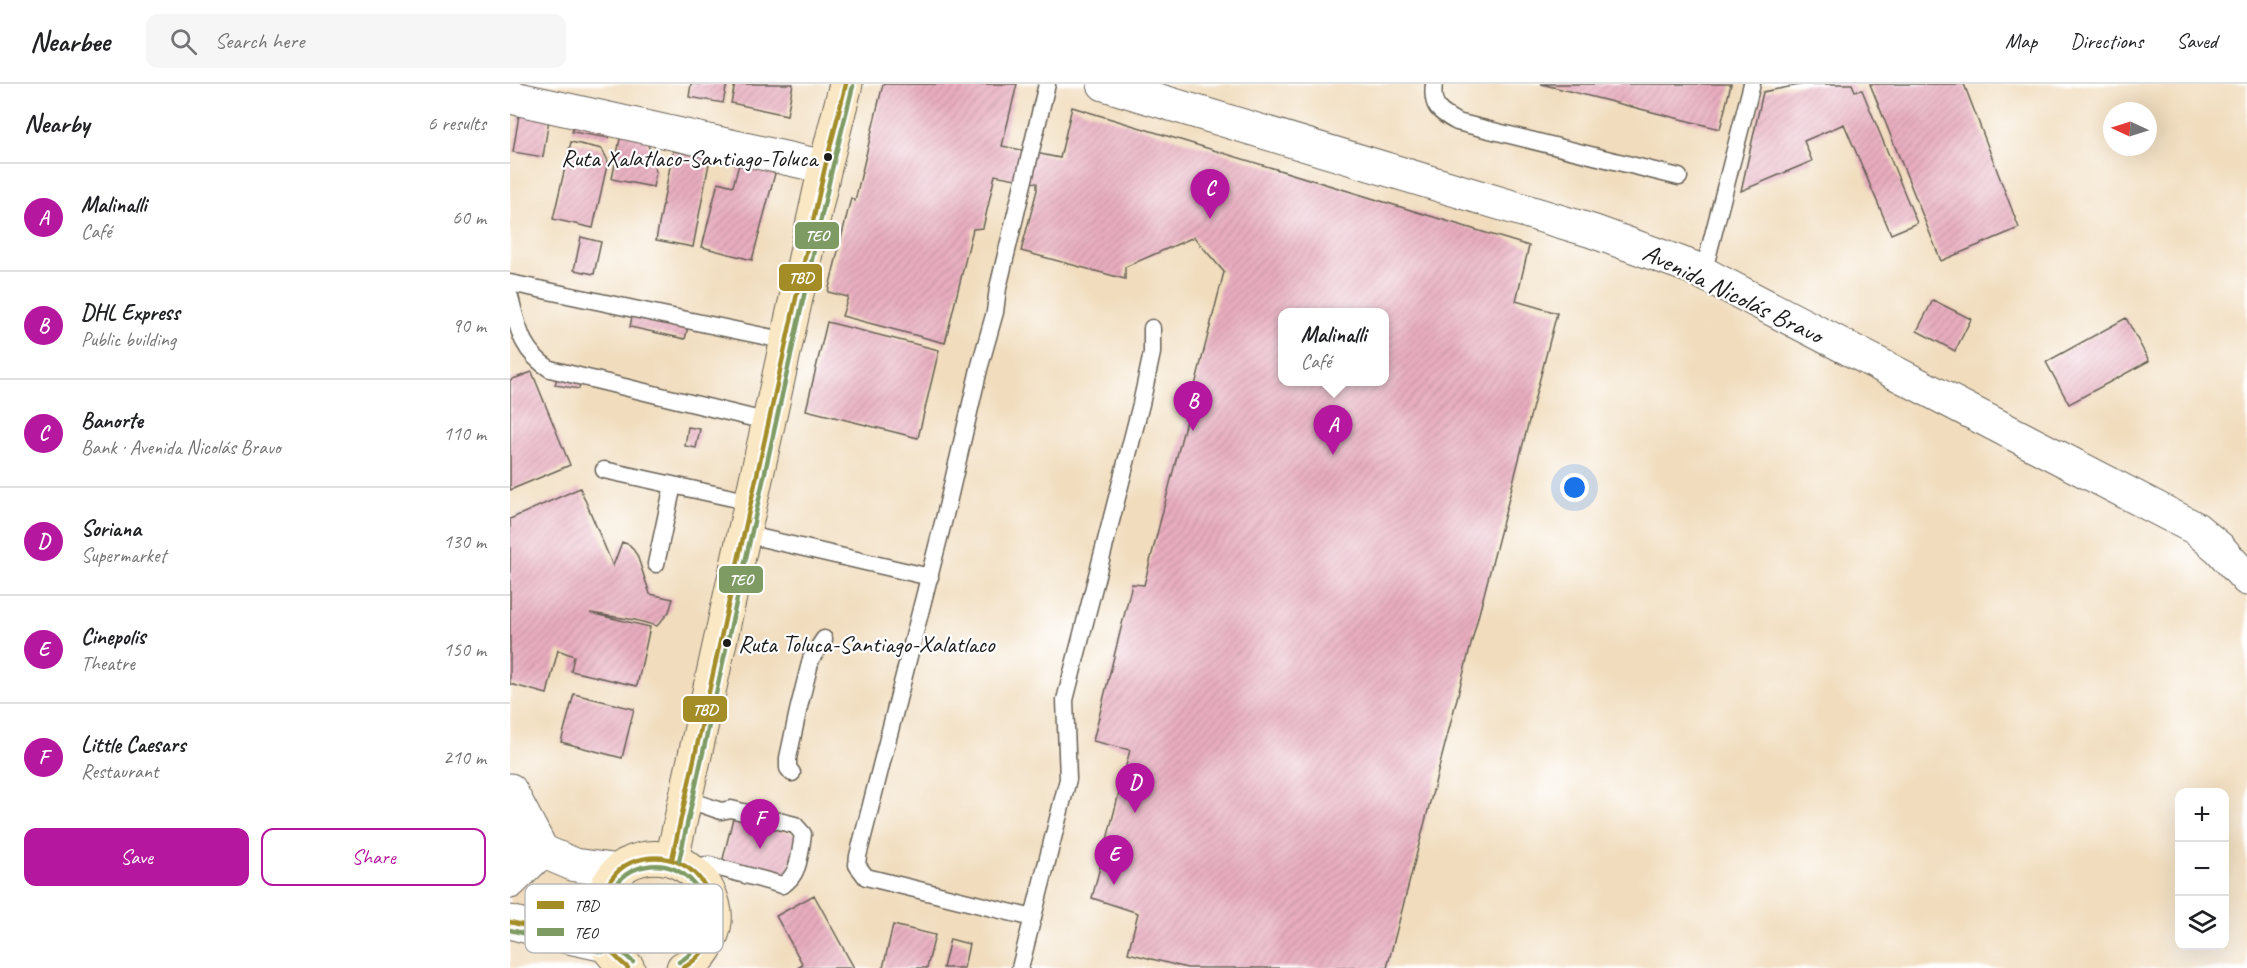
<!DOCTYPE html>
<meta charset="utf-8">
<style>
:root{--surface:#fff;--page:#f6f6f6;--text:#202124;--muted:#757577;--line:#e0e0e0;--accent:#b5179e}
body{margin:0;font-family:Caveat,sans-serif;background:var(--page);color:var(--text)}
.controls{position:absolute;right:18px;bottom:18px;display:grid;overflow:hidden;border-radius:12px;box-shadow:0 6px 24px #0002}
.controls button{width:54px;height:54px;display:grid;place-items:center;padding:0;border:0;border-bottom:2px solid var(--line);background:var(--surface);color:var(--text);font:30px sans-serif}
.compass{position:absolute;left:1593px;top:18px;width:54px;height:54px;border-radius:50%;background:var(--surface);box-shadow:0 6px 24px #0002;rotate:274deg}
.you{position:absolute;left:1065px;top:404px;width:21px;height:21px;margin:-15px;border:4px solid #fff;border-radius:50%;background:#1a73e8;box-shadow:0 0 0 9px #1a73e833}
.badge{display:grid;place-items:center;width:39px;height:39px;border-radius:50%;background:var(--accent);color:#fff;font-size:20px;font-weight:700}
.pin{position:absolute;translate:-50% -50px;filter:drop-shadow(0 2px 3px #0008)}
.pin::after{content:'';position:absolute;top:32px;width:21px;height:18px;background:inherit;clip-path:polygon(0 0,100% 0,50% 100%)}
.popup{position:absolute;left:768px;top:224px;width:111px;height:78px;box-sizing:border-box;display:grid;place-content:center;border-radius:12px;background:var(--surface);filter:drop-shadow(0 2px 4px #0005);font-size:20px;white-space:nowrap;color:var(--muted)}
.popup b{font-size:22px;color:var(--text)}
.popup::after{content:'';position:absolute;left:50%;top:100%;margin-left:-12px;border:12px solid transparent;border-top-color:var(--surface)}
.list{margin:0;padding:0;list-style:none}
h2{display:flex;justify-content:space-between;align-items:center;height:78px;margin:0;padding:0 24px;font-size:26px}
h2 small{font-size:20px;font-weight:400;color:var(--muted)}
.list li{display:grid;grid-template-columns:39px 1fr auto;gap:18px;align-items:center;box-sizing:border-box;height:108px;padding:0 24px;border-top:2px solid var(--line)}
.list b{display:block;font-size:22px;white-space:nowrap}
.list p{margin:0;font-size:20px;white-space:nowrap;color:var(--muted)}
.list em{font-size:20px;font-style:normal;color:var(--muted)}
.actions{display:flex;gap:12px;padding:18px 24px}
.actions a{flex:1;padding:14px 0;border:2px solid var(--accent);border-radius:12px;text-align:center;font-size:21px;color:var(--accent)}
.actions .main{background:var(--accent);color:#fff}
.icon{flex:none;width:33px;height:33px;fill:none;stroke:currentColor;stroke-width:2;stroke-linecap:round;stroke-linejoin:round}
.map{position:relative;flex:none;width:1737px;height:884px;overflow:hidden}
header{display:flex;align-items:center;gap:36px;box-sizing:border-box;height:84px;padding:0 30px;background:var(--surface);border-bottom:2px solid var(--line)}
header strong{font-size:28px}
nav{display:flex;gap:33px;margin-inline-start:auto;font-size:21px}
.search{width:420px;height:54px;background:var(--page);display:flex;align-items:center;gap:15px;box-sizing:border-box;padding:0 21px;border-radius:12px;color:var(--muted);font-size:22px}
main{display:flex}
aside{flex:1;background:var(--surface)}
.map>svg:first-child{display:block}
.building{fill:url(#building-hatch);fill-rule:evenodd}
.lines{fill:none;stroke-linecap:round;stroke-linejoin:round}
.service-casing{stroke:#676055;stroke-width:19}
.minor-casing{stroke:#676055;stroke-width:35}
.tertiary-casing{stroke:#676055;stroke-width:35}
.secondary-casing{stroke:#676055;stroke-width:35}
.service{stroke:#fff;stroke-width:16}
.minor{stroke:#fff;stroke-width:33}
.tertiary{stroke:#fff;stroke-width:33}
.secondary{stroke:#fae7c3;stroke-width:33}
.bus-1-casing{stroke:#fff;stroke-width:9}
.bus-2-casing{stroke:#fff;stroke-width:9}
.bus-1{stroke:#a48d27;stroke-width:4.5}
.bus-2{stroke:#7e9b64;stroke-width:4.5}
.bus-dot{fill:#1c1c1c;stroke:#fff;stroke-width:2}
.labels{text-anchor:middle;stroke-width:4.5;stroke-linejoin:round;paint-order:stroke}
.bus-label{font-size:24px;fill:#1c1c1c;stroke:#fff;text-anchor:end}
.street-label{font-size:26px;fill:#1c1c1c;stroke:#fff}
.key{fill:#fff;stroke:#bbb;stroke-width:1.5}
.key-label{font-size:16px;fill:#1c1c1c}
.line-badge{stroke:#fff;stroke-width:2}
.badge-label{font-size:16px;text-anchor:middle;font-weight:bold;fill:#fff}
</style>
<header>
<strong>Nearbee</strong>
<div class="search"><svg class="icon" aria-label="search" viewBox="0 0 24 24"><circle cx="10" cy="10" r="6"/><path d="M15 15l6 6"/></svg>Search here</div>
<nav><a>Map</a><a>Directions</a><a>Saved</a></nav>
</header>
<main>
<aside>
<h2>Nearby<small>6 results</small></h2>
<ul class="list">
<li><span class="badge">A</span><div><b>Malinalli</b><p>Café</p></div><em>60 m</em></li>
<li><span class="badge">B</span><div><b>DHL Express</b><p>Public building</p></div><em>90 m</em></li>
<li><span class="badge">C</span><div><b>Banorte</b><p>Bank · Avenida Nicolás Bravo</p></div><em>110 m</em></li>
<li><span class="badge">D</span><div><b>Soriana</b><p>Supermarket</p></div><em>130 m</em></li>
<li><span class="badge">E</span><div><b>Cinepolis</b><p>Theatre</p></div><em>150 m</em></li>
<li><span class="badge">F</span><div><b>Little Caesars</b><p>Restaurant</p></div><em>210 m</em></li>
</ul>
<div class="actions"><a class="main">Save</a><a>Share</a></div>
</aside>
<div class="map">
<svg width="1737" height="884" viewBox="0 0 1737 884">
<defs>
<pattern id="building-hatch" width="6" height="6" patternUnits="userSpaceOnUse" patternTransform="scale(1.5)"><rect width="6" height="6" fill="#e8adbf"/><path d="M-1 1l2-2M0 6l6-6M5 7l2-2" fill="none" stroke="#c694a4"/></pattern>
</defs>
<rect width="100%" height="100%" fill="#fff"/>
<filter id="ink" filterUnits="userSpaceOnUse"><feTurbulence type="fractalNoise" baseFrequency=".0167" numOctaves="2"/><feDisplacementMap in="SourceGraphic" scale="12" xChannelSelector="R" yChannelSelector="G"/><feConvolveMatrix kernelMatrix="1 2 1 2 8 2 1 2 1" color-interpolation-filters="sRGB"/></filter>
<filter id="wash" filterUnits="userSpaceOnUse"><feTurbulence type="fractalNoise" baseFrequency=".008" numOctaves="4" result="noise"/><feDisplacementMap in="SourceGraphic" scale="24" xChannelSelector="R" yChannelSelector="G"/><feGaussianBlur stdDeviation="1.35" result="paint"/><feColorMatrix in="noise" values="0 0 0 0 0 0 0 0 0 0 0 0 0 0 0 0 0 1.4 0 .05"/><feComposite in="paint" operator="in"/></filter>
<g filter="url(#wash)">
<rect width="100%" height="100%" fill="#f1ddbe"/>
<g id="blocks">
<path class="building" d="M181,0H217L213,19L179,13Z
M225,0H283L277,31L221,19Z
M373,0H507L492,62L550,74L562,23L1019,162L1006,217L1047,229L877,884H677L618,869L628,829L582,814L620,666L583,657L622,500L634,501L714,188L684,153L615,183V195L511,167L527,106V99L485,91L473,144L463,145L435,259L332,232L338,213L318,208L341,114L345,117ZM772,228H874V298H772Z
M1031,0H1221L1210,45Z
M1294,0H1342L1345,7L1352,6L1407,139L1381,150L1334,40L1294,57L1302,77L1231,107L1253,8Z
M1360,0H1454L1509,144L1431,177Z
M10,25L40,29L33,73L3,68Z
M65,33L102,39L99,54L62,48Z
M112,45L135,50L146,88L143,103L102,95Z
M61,58L92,65L98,77L83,144L43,135Z
M163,67L200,74L183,163L146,156Z
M231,73L267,82L242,176L192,163L208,98L223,102Z
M71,153L91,158L84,190L64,186Z
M1423,216L1461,235L1445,267L1407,247Z
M123,227L179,239L175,255L120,243Z
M1616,234L1639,277L1559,320L1536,278Z
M317,238L429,266L408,354L296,326Z
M22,288L60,381L0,406V296Z
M48,290L71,295L69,305L45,301Z
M178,343L190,345L186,364L175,362Z
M70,404L103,482L112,458L120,461L127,471L140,510L163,515L159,528L147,542L125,536L80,529L140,543L127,602L61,587L64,572L48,566L37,610L0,600V435Z
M64,610L124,625L112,674L51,658Z
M223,734L289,751L275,796L212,779Z
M304,811L344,884H287L293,881L266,832Z
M383,841L425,851L417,884H373Z
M440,855L459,860L454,884H433Z"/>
</g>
</g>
<g filter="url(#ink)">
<use href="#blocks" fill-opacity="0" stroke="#676055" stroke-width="1.5"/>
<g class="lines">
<g class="service-casing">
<path id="service" d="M924,0C921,23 929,28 947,38L1169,93
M1193,190L1242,0
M0,199L277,257
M0,213C8,244 11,267 40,285L259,338
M94,386L241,418
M234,450L420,493
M146,480L163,401
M282,689L278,684V674L288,627L301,575L314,555
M176,715L211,727L221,725L285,741L293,750C290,767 290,792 272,801L199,781L189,782L184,787
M523,834L356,793L347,781L348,772L437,423L469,285L485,228L488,204L537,0
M510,884L558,695L555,616L631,320L642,269V244"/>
</g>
<g class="minor-casing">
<path id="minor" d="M594,0L1082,147L1181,183L1685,444L1709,464L1737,495
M0,13L315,83
M0,706L32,767
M0,758L32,767L65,781L110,787
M0,798L32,767"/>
</g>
<g class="tertiary-casing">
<path id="tertiary" d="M0,838L49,851L95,861"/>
</g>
<g class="secondary-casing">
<path id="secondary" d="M162,775L315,83L336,0
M118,884C92,865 81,840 94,809C98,799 106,787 116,781C155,760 199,786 205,828C207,843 199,863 188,874C184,878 178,881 173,884"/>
</g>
<use href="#service" class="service"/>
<use href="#minor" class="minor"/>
<use href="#tertiary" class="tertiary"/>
<use href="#secondary" class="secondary"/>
<g class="bus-1-casing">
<path id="bus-1" d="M162,775L315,83L336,0
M0,838L95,861
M118,884C98,868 84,847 90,821C94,803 105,785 122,778C190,752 239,846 173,884"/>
</g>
<g class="bus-2-casing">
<path id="bus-2" d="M169,777L322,85L343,2
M0,846L93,868
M123,878C106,864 92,847 97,823C101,807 110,791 126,785C184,763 227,844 169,878"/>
</g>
<use href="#bus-1" class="bus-1"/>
<use href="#bus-2" class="bus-2"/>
</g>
</g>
<g class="bus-dot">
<circle cx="318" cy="73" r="5"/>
<circle cx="217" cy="559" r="5"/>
</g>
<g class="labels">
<g class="bus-label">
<text x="307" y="82">Ruta Xalatlaco-Santiago-Toluca</text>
<text x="228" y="568" text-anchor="start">Ruta Toluca-Santiago-Xalatlaco</text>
</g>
<g class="street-label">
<text transform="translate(1223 209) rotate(26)" y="9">Avenida Nicolás Bravo</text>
</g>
</g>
<rect x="15" y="800" width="198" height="69" rx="9" class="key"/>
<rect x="27" y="817" width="27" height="8" fill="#a48d27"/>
<rect x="27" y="844" width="27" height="8" fill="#7e9b64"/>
<g class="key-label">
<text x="64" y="827">TBD</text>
<text x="64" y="854">TEO</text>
</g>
<g class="line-badge">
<rect x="284" y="137" width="46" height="29" rx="6" fill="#7e9b64"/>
<rect x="268" y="179" width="45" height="29" rx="6" fill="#a48d27"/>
<rect x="208" y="481" width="46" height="29" rx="6" fill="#7e9b64"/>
<rect x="172" y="611" width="46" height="28" rx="6" fill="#a48d27"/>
</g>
<g class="badge-label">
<text x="307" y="157">TEO</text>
<text x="291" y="199">TBD</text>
<text x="231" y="501">TEO</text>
<text x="195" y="631">TBD</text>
</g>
</svg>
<div class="controls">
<button>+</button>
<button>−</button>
<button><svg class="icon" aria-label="layers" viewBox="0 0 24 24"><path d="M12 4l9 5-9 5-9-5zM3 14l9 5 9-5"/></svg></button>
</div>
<svg class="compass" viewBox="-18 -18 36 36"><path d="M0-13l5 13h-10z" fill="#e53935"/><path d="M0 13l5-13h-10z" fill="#757577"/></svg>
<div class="you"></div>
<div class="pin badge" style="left:823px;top:371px">A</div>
<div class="popup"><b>Malinalli</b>Café</div>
<div class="pin badge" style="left:683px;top:347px">B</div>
<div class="pin badge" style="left:700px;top:135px">C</div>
<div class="pin badge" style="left:625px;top:729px">D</div>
<div class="pin badge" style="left:604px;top:801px">E</div>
<div class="pin badge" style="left:250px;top:765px">F</div>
</div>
</main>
